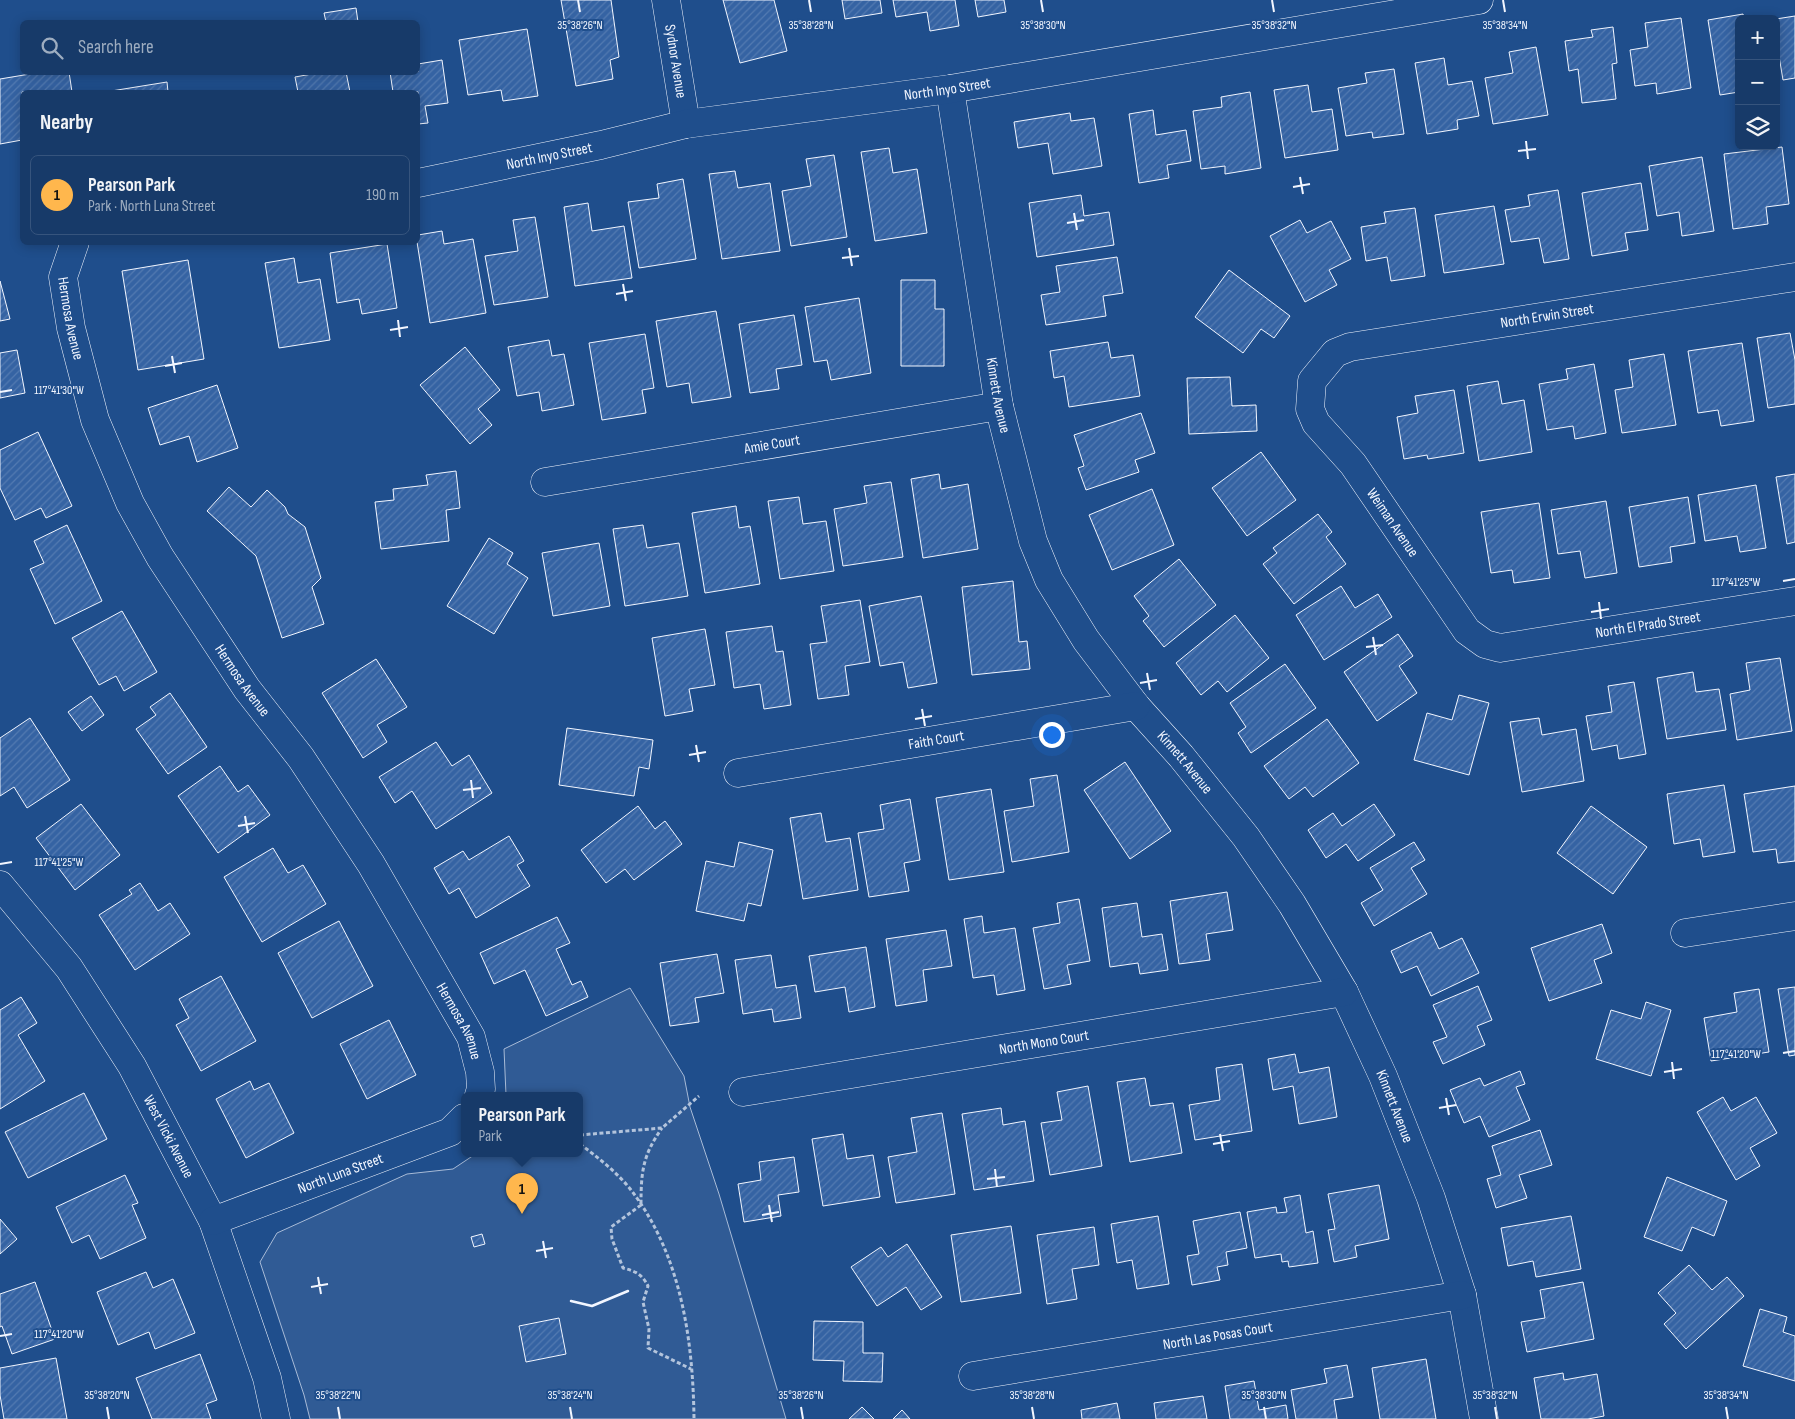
<!DOCTYPE html>
<meta charset="utf-8">
<style>
body{margin:0;font-family:"Sofia Sans Condensed",sans-serif;background:#20416f;color:#f1f3f6}
.controls{position:absolute;right:15px;top:15px;display:grid;overflow:hidden;border-radius:8px;box-shadow:0 2px 12px #0003}
.controls button{width:45px;height:45px;display:grid;place-items:center;padding:0;border:0;border-bottom:1px solid #36547d;background:#173a69;color:#f1f3f6;font:25px sans-serif}
.you{position:absolute;left:1051px;top:734px;width:18px;height:18px;margin:-12px;border:4px solid #fff;border-radius:50%;background:#1a73e8;box-shadow:0 0 0 8px #1a73e833}
.badge{display:grid;place-items:center;width:32px;height:32px;border-radius:50%;background:#ffb74d;color:#111;font-size:16px;font-weight:700}
.pin{position:absolute;translate:-50% -41px;filter:drop-shadow(0 1px 2px #0008)}
.pin::after{content:'';position:absolute;top:26px;width:18px;height:15px;background:inherit;clip-path:polygon(0 0,100% 0,50% 100%)}
.popup{position:absolute;left:461px;top:1092px;width:122px;height:65px;box-sizing:border-box;display:grid;place-content:center;border-radius:8px;background:#173a69;filter:drop-shadow(0 1px 4px #0005);font-size:16px;white-space:nowrap;color:#9eadc0}
.popup b{font-size:19px;color:#f1f3f6}
.popup::after{content:'';position:absolute;left:50%;top:100%;margin-left:-10px;border:10px solid transparent;border-top-color:#173a69}
.list{margin:0;padding:0;list-style:none}
h2{display:flex;justify-content:space-between;align-items:center;height:65px;margin:0;padding:0 20px;font-size:21px}
h2 small{font-size:16px;font-weight:400;color:#9eadc0}
.list li{display:grid;grid-template-columns:32px 1fr auto;gap:15px;align-items:center;box-sizing:border-box;height:80px;margin:0 10px 10px;padding:0 10px;border:1px solid #36547d;border-radius:8px}
.list b{display:block;font-size:19px;white-space:nowrap}
.list p{margin:0;font-size:16px;white-space:nowrap;color:#9eadc0}
.list em{font-size:16px;font-style:normal;color:#9eadc0}
.icon{flex:none;width:28px;height:28px;fill:none;stroke:currentColor;stroke-width:2;stroke-linecap:round;stroke-linejoin:round}
.map{position:relative;flex:none;width:1795px;height:1419px;overflow:hidden}
.search{position:absolute;background:#173a69;box-shadow:0 2px 12px #0003;left:20px;top:20px;width:400px;height:55px;display:flex;align-items:center;gap:12px;box-sizing:border-box;padding:0 18px;border-radius:8px;color:#9eadc0;font-size:19px}
.panel{position:absolute;background:#173a69;box-shadow:0 2px 12px #0003;left:20px;top:90px;width:400px;height:155px;border-radius:8px}
.map>svg:first-child{display:block}
</style>
<div class="map">
<svg width="1795" height="1419" viewBox="0 0 1795 1419">
<defs>
<pattern id="building-hatch" width="6" height="6" patternUnits="userSpaceOnUse" patternTransform="scale(1.25)"><rect width="6" height="6" fill="#3563a3"/><path d="M-1 1l2-2M0 6l6-6M5 7l2-2" fill="none" stroke="#537ab1"/></pattern>
</defs>
<rect width="100%" height="100%" fill="#1f4e8c"/>
<path fill="#305b95" stroke="#a8bbd7" d="M630,988L684,1076L690,1107L719,1194L786,1419H310L304,1395L260,1262L277,1233L407,1174L453,1169L477,1153H580V1095H506L504,1049Z"/>
<path fill="url(#building-hatch)" stroke="#f2f6ff" d="M561,0H611L619,57L610,60L613,79L576,86Z
M723,0H774L787,51L740,63Z
M842,0H880L882,13L845,19Z
M893,0H955L959,26L930,31L927,12L896,17Z
M975,0H1004L1006,12L978,17Z
M356,8L358,22H326L324,13Z
M1743,14L1744,19H1739V92L1720,95L1708,20Z
M1795,16V78L1783,80L1776,38V19Z
M1681,18L1691,88L1657,94L1656,83L1635,86L1630,50L1648,47L1645,23Z
M1613,27L1617,63L1612,64L1616,99L1582,103L1578,69L1569,71L1565,41L1593,37L1591,30Z
M527,29L538,96L503,101L501,90L468,95L459,40Z
M1536,47L1548,115L1493,124L1485,78L1513,73L1509,52Z
M1444,58L1448,85L1472,81L1479,116L1457,120L1458,129L1427,134L1415,63Z
M442,60L448,103L425,106L428,123L418,124V92H393L390,72H418V64Z
M1394,69L1404,134L1373,138L1372,132L1346,136L1338,88L1367,83L1365,73Z
M42,72H69L72,92H22V140L0,144V79Z
M323,72H346L350,92H298L295,77Z
M167,82L168,92H105Z
M1308,85L1312,112L1332,109L1338,150L1285,158L1274,90Z
M1250,92L1261,168L1225,174V166L1201,169L1193,111L1222,107L1221,97Z
M1153,110L1156,135L1186,130L1191,161L1167,165L1169,178L1139,183L1129,114Z
M1070,113L1071,121L1094,118L1102,166L1053,174L1048,143L1018,148L1014,122Z
M1782,147L1789,204L1766,207L1768,224L1733,229L1724,154Z
M889,148L893,173L917,169L927,233L875,241L861,152Z
M834,155L847,237L791,246L782,191L811,186L806,159Z
M1702,157L1714,231L1682,236L1679,212L1657,216L1649,166Z
M735,171L738,188L770,183L780,251L722,259L709,174Z
M683,179L696,259L639,268L628,202L659,198L657,184Z
M1641,183L1648,230L1625,233L1628,250L1592,256L1582,193Z
M1558,190L1569,259L1544,263L1539,238L1511,242L1505,210L1530,206L1528,195Z
M1081,195L1084,216L1109,212L1114,245L1037,257L1029,203Z
M588,203L592,231L624,226L632,278L575,286L564,207Z
M1494,206L1504,264L1444,273L1435,215Z
M1415,208L1425,276L1391,281L1387,257L1366,261L1361,227L1386,223L1384,212Z
M535,217L548,297L494,305L485,256L518,251L513,220Z
M1300,220L1307,233L1331,221L1351,259L1329,270L1337,285L1305,302L1270,236Z
M442,231L444,244L473,239L486,313L430,323L417,242L418,235Z
M387,244L397,308L362,314L359,299L337,303L330,253Z
M1117,257L1123,293L1103,296L1106,316L1046,325L1041,295L1060,292L1056,266Z
M294,258L298,283L320,279L330,340L279,348L265,263Z
M188,260L204,359L138,370L122,271Z
M1229,270L1290,316L1274,338L1261,329L1243,353L1195,317Z
M901,280H935V309H944V366H901Z
M0,281L10,319L0,321Z
M859,298L871,373L831,380L827,360L814,362L805,307Z
M716,311L731,397L692,403L689,383L667,387L656,321Z
M794,315L802,365L776,369L779,389L750,393L739,324Z
M1790,333L1795,360V404L1768,408L1757,338Z
M645,334L654,388L642,390L646,413L602,420L589,343Z
M549,340L552,356L564,354L574,405L542,411L539,392L517,396L508,347Z
M1108,342L1111,358L1133,355L1140,396L1069,407L1064,376L1054,378L1050,351Z
M1742,343L1754,421L1721,426L1718,410L1698,413L1688,351Z
M465,347L500,390L478,409L492,425L470,444L420,385Z
M17,350L25,393L0,398V353Z
M1664,354L1676,425L1622,433L1615,390L1633,387L1629,360Z
M1594,364L1606,433L1575,439L1573,426L1547,430L1539,384L1568,379L1566,369Z
M1230,377L1232,406L1256,405L1257,431L1189,434L1187,378Z
M1498,381L1502,404L1524,400L1532,452L1479,461L1467,386Z
M217,385L238,448L197,462L189,436L160,445L148,408Z
M1454,390L1464,453L1428,459L1427,455L1404,459L1397,417L1418,413L1415,396Z
M1141,413L1155,453L1135,460L1139,472L1086,490L1078,468L1084,466L1074,435Z
M38,432L72,506L46,518L41,508L15,520L0,488V450Z
M1261,452L1296,500L1247,536L1212,488Z
M456,471L460,508L446,510L449,541L381,549L375,502L394,500L393,489L428,485L426,475Z
M939,474L941,489L968,484L978,549L923,558L911,479Z
M1795,474V542L1787,544L1776,477Z
M891,482L903,557L843,566L834,509L867,503L864,486Z
M1756,485L1766,548L1740,552L1737,536L1705,541L1698,495Z
M229,487L251,507L267,490L285,507L288,514L305,527L321,578L312,587L324,624L282,638L256,556L207,511Z
M1152,489L1174,545L1112,570L1089,515Z
M799,497L803,524L826,521L834,571L780,579L768,501Z
M1688,497L1695,543L1670,547L1672,562L1639,567L1629,507Z
M1606,501L1617,573L1585,578L1580,551L1558,554L1551,510Z
M1539,503L1550,578L1514,583L1512,570L1491,573L1481,512Z
M736,506L739,528L750,526L760,584L705,593L692,513Z
M1318,514L1332,532L1326,537L1346,564L1294,604L1263,564L1277,553L1273,548Z
M67,525L102,601L55,624L30,569L44,563L34,541Z
M643,525L647,548L679,543L688,596L625,606L613,529Z
M489,538L513,553L507,564L528,578L494,634L447,606Z
M599,543L610,606L553,616L542,553Z
M1179,559L1216,605L1164,647L1143,621L1149,616L1134,596Z
M1013,581L1019,642L1027,641L1030,669L972,675L962,587Z
M1341,586L1355,608L1378,594L1392,617L1324,660L1296,615Z
M921,596L937,683L908,688L903,662L880,666L869,606Z
M860,600L870,662L845,666L849,695L818,699L810,644L827,642L821,606Z
M122,611L157,672L124,691L116,676L99,685L72,638Z
M1235,615L1269,658L1227,692L1218,681L1201,695L1176,663Z
M772,626L776,652L783,651L791,705L764,709L760,684L734,688L726,632Z
M705,629L715,685L689,689L693,711L665,716L652,638Z
M1398,634L1413,656L1399,666L1417,693L1377,721L1344,672Z
M1780,658L1792,731L1737,740L1730,694L1750,690L1746,663Z
M376,659L407,707L377,725L387,742L363,758L322,693Z
M1285,664L1316,708L1251,753L1238,733L1246,727L1230,703Z
M1693,672L1696,692L1719,689L1726,730L1667,739L1657,678Z
M1634,682L1646,754L1619,759L1617,745L1592,750L1586,716L1612,712L1608,686Z
M170,693L207,747L168,774L136,729L156,715L150,707Z
M1459,695L1489,703L1469,775L1414,760L1427,713L1452,720Z
M91,696L104,715L82,731L68,712Z
M30,718L70,780L27,808L14,787L0,796V738Z
M1539,718L1542,735L1576,729L1584,781L1522,792L1510,722Z
M1327,719L1359,763L1313,797L1305,787L1289,799L1264,766Z
M567,728L653,740L649,769L639,767L634,796L559,785Z
M436,742L452,766L469,755L492,793L436,829L412,791L395,803L379,777Z
M1125,762L1171,831L1130,859L1084,790Z
M220,766L238,792L248,785L270,815L218,853L178,796Z
M1057,775L1069,852L1012,862L1004,811L1034,806L1030,779Z
M1724,785L1735,852L1703,857L1700,839L1674,844L1667,794Z
M1795,786V861L1778,863L1776,849L1753,852L1744,794Z
M991,789L1004,872L949,880L936,798Z
M910,799L920,860L904,863L909,891L869,897L858,833L884,829L880,805Z
M81,804L120,855L75,890L36,838Z
M1374,804L1395,835L1358,861L1346,844L1326,858L1308,830L1333,813L1342,826Z
M638,806L655,829L665,821L682,844L634,880L625,869L606,883L581,850Z
M1591,806L1647,847L1613,894L1557,853Z
M821,813L826,842L850,838L858,890L803,899L790,818Z
M509,836L524,861L517,865L530,886L476,918L459,888L449,894L434,868L463,851L469,860Z
M739,842L773,850L761,906L748,903L744,921L696,911L706,861L734,867Z
M1414,842L1425,860L1411,868L1427,894L1374,926L1361,903L1383,890L1370,868Z
M273,848L288,873L303,865L326,904L262,942L224,877Z
M140,883L158,911L170,903L190,934L135,970L99,915L132,894L129,890Z
M1227,892L1233,930L1206,934L1210,960L1179,964L1170,901Z
M1079,899L1090,961L1067,965L1071,984L1044,989L1033,928L1060,923L1057,903Z
M1137,903L1142,937L1162,934L1168,970L1140,974L1138,963L1110,967L1102,908Z
M982,916L984,933L1015,928L1025,990L997,995L994,975L973,978L964,919Z
M557,917L570,943L556,949L572,985L581,981L588,997L546,1016L525,970L494,984L480,953Z
M339,921L373,986L312,1018L278,953Z
M1602,924L1612,953L1594,960L1602,983L1549,1001L1531,948Z
M946,930L952,966L923,970L927,1001L896,1006L886,939Z
M1431,932L1439,949L1462,938L1479,973L1431,996L1417,966L1401,973L1391,951Z
M866,947L875,1007L849,1012L845,987L815,992L809,956Z
M717,954L724,993L695,998L699,1022L670,1026L660,963Z
M771,955L776,988L796,985L801,1018L774,1022L772,1009L743,1014L735,960Z
M221,976L256,1041L201,1071L176,1025L189,1018L179,999Z
M1478,986L1492,1020L1477,1026L1485,1045L1443,1064L1433,1042L1447,1037L1433,1005Z
M1795,987V1055L1789,1056L1778,989Z
M1759,989L1769,1052L1711,1061L1704,1018L1737,1012L1734,993Z
M21,997L37,1023L18,1035L45,1081L0,1109V1010Z
M1646,1002L1671,1010L1651,1076L1596,1059L1611,1010L1641,1019Z
M389,1020L416,1075L367,1099L340,1044Z
M1295,1054L1299,1073L1329,1067L1337,1117L1299,1124L1293,1086L1273,1090L1268,1059Z
M1242,1064L1252,1131L1195,1140L1189,1105L1220,1100L1216,1068Z
M1520,1071L1525,1084L1516,1087L1530,1120L1489,1137L1480,1116L1464,1123L1450,1090L1480,1078L1484,1086Z
M1145,1078L1150,1106L1173,1103L1182,1153L1130,1162L1117,1082Z
M250,1081L254,1090L269,1083L294,1133L246,1158L216,1099Z
M1088,1086L1102,1166L1050,1175L1041,1123L1062,1120L1057,1092Z
M84,1093L107,1139L28,1178L5,1132Z
M1723,1097L1731,1111L1756,1097L1777,1133L1750,1148L1760,1166L1736,1180L1697,1112Z
M1001,1108L1003,1125L1025,1121L1034,1181L974,1190L962,1114Z
M942,1113L955,1194L896,1203L888,1157L917,1152L911,1118Z
M1540,1130L1552,1165L1519,1175L1527,1198L1496,1208L1487,1179L1501,1175L1492,1146Z
M843,1134L847,1159L873,1155L880,1197L823,1206L812,1139Z
M794,1157L799,1192L778,1195L781,1216L744,1222L738,1184L761,1180L759,1162Z
M125,1175L138,1203L132,1205L146,1238L100,1259L89,1235L72,1243L56,1207Z
M1667,1177L1727,1201L1714,1236L1692,1227L1682,1251L1644,1237Z
M1379,1185L1389,1239L1355,1246L1357,1257L1334,1262L1328,1230L1335,1229L1328,1194Z
M1300,1195L1306,1233L1313,1231L1318,1263L1289,1267L1288,1261L1282,1262L1281,1254L1255,1258L1247,1212L1276,1207L1277,1213L1287,1212L1284,1198Z
M1240,1212L1247,1248L1226,1252L1228,1265L1217,1267L1220,1280L1192,1285L1187,1256L1199,1254L1193,1221Z
M1158,1216L1169,1284L1137,1289L1132,1260L1117,1263L1111,1224Z
M1571,1216L1581,1269L1536,1277L1533,1261L1508,1266L1501,1228Z
M0,1219L17,1239L0,1254Z
M1011,1226L1021,1293L961,1302L951,1235Z
M1094,1227L1099,1265L1072,1269L1077,1299L1047,1304L1037,1235Z
M482,1234L485,1244L474,1247L471,1237Z
M907,1244L942,1297L921,1310L906,1287L877,1306L851,1267L881,1247L888,1257Z
M1689,1265L1712,1290L1727,1277L1744,1296L1686,1349L1664,1324L1676,1313L1658,1293Z
M146,1272L153,1288L173,1279L195,1333L155,1349L149,1332L118,1345L97,1292Z
M35,1282L55,1339L12,1354L2,1326L0,1327V1294Z
M1583,1282L1594,1339L1527,1352L1521,1322L1545,1318L1540,1290Z
M1760,1309L1787,1317L1783,1332L1795,1336V1381L1743,1366Z
M559,1318L566,1354L526,1362L519,1326Z
M814,1321L863,1322V1353H883L882,1382L843,1381L844,1361L813,1360Z
M200,1354L217,1400L206,1404L211,1419H152L136,1378Z
M56,1358L67,1419H4L0,1395V1368Z
M1426,1359L1436,1419H1380L1372,1368Z
M1347,1365L1353,1397L1334,1400L1337,1419H1296L1291,1390L1327,1383L1324,1369Z
M1563,1373L1564,1380L1597,1374L1604,1416L1588,1419H1541L1534,1378Z
M1254,1381L1259,1410L1286,1405L1288,1419H1230L1225,1386Z
M1203,1396L1207,1419H1156L1154,1403Z
M1117,1403L1120,1419H1082L1081,1410Z
M862,1407L874,1419H849Z
M902,1410L910,1419H893Z"/>
<g fill="none" stroke-linecap="round" stroke-linejoin="round">
<g stroke="#f2f6ff" stroke-width="29">
<g id="minor">
<path id="s1" d="M666,0L686,124"/>
<path id="s2" d="M950,89L999,406L1033,541L1049,580L1086,640L1136,706L1181,756L1246,837L1292,904L1344,992L1383,1076L1431,1198L1462,1295L1484,1419"/>
<path id="s3" d="M418,183L601,145L686,124L950,89L1479,0"/>
<path id="s4" d="M75,242L63,277L71,328L95,420L130,503L160,557L247,689L301,758L371,864L471,1037L480,1072L481,1089L479,1095"/>
<path id="s5" d="M1795,277L1350,347L1335,353L1312,381L1310,409L1316,423L1353,464L1467,631L1485,644L1500,648L1795,601"/>
<path id="s6" d="M545,482L999,406"/>
<path id="s7" d="M738,773L1136,706"/>
<path id="s8" d="M0,885L69,968L132,1066L213,1221L267,1378L276,1419"/>
<path d="M1685,933L1795,916"/>
<path id="s9" d="M743,1092L1344,992"/>
<path id="s10" d="M213,1221L450,1132L464,1118"/>
<path id="s11" d="M973,1376L1462,1295"/>
</g>
</g>
<path stroke="#b3c4dc" stroke-width="3" stroke-dasharray="4 2.5" stroke-linecap="butt" d="M580,1135L662,1128L699,1096
M580,1144C597,1157 617,1172 631,1190C681,1255 693,1339 694,1419
M641,1204C641,1171 643,1155 662,1128
M641,1205L611,1227L612,1239L623,1268C635,1271 642,1274 648,1286L643,1302L649,1329L648,1348L691,1369"/>
<use href="#minor" stroke="#1f4e8c" stroke-width="28"/>
<path stroke="#f2f6ff" stroke-width="2.5" d="M571,1301L592,1306L628,1291"/>
</g>
<path fill="none" stroke="#f2f6ff" stroke-width="2" d="M578,0L580,12M809,0L811,12M1041,0L1043,12M1272,0L1274,12M1503,0L1505,12M1526,141L1528,159M1518,151L1536,149M1300,177L1303,194M1293,187L1310,184M1074,213L1077,230M1067,223L1084,220M849,248L852,266M842,258L859,256M623,284L626,301M616,294L633,291M398,320L400,337M390,330L408,327M172,356L175,373M165,366L182,363M0,392L12,390M1783,581L1795,579M1599,602L1601,619M1591,612L1609,609M1373,637L1376,655M1366,647L1383,645M1147,673L1150,690M1140,683L1157,680M922,709L925,726M915,719L932,716M696,745L699,762M689,755L706,752M471,780L473,798M463,790L481,788M245,816L248,833M238,826L255,823M0,864L12,862M1783,1053L1795,1051M1672,1062L1674,1079M1664,1072L1682,1069M1446,1098L1449,1115M1439,1108L1456,1105M1220,1134L1223,1151M1213,1144L1230,1141M995,1169L997,1187M987,1179L1005,1177M769,1205L772,1222M762,1215L779,1212M543,1241L546,1258M536,1251L553,1248M318,1277L321,1294M311,1287L328,1284M0,1336L12,1334M107,1407L109,1419M338,1407L340,1419M570,1407L572,1419M801,1407L803,1419M1032,1407L1034,1419M1264,1407L1266,1419M1495,1407L1497,1419M1726,1407L1728,1419"/>
<g text-anchor="middle" dominant-baseline="central" stroke-width="4" stroke-linejoin="round" paint-order="stroke">
<g font-size="15" fill="#f2f6ff" stroke="#1f4e8c">
<text stroke="none"><textPath href="#s1" startOffset="62">Sydnor Avenue</textPath></text>
<text stroke="none"><textPath href="#s3" startOffset="538">North Inyo Street</textPath></text>
<text stroke="none"><textPath href="#s3" startOffset="134">North Inyo Street</textPath></text>
<text transform="translate(1547 316) rotate(-9)">North Erwin Street</text>
<text stroke="none"><textPath href="#s4" startOffset="79">Hermosa Avenue</textPath></text>
<text stroke="none"><textPath href="#s2" startOffset="310">Kinnett Avenue</textPath></text>
<text stroke="none"><textPath href="#s6" startOffset="230">Amie Court</textPath></text>
<text stroke="none"><textPath href="#s5" startOffset="672">Weiman Avenue</textPath></text>
<text stroke="none"><textPath href="#s5" startOffset="991">North El Prado Street</textPath></text>
<text stroke="none"><textPath href="#s4" startOffset="484">Hermosa Avenue</textPath></text>
<text stroke="none"><textPath href="#s7" startOffset="201">Faith Court</textPath></text>
<text stroke="none"><textPath href="#s2" startOffset="730">Kinnett Avenue</textPath></text>
<text stroke="none"><textPath href="#s4" startOffset="889">Hermosa Avenue</textPath></text>
<text stroke="none"><textPath href="#s9" startOffset="305">North Mono Court</textPath></text>
<text stroke="none"><textPath href="#s2" startOffset="1135">Kinnett Avenue</textPath></text>
<text stroke="none"><textPath href="#s8" startOffset="304">West Vicki Avenue</textPath></text>
<text stroke="none"><textPath href="#s10" startOffset="136">North Luna Street</textPath></text>
<text stroke="none"><textPath href="#s11" startOffset="248">North Las Posas Court</textPath></text>
</g>
</g>
<g font-size="12" text-anchor="middle" fill="#f2f6ff" stroke="#1f4e8c" stroke-width="4" stroke-linejoin="round" paint-order="stroke">
<text x="580" y="29">35°38'26"N</text>
<text x="811" y="29">35°38'28"N</text>
<text x="1043" y="29">35°38'30"N</text>
<text x="1274" y="29">35°38'32"N</text>
<text x="1505" y="29">35°38'34"N</text>
<text x="59" y="394">117°41'30"W</text>
<text x="1736" y="586">117°41'25"W</text>
<text x="59" y="866">117°41'25"W</text>
<text x="1736" y="1058">117°41'20"W</text>
<text x="59" y="1338">117°41'20"W</text>
<text x="107" y="1399">35°38'20"N</text>
<text x="338" y="1399">35°38'22"N</text>
<text x="570" y="1399">35°38'24"N</text>
<text x="801" y="1399">35°38'26"N</text>
<text x="1032" y="1399">35°38'28"N</text>
<text x="1264" y="1399">35°38'30"N</text>
<text x="1495" y="1399">35°38'32"N</text>
<text x="1726" y="1399">35°38'34"N</text>
</g>
</svg>
<div class="controls">
<button>+</button>
<button>−</button>
<button><svg class="icon" aria-label="layers" viewBox="0 0 24 24"><path d="M12 4l9 5-9 5-9-5zM3 14l9 5 9-5"/></svg></button>
</div>
<div class="you"></div>
<div class="pin badge" style="left:522px;top:1214px">1</div>
<div class="popup"><b>Pearson Park</b>Park</div>
<div class="search"><svg class="icon" aria-label="search" viewBox="0 0 24 24"><circle cx="10" cy="10" r="6"/><path d="M15 15l6 6"/></svg>Search here</div>
<section class="panel">
<h2>Nearby<small></small></h2>
<ul class="list">
<li><span class="badge">1</span><div><b>Pearson Park</b><p>Park · North Luna Street</p></div><em>190 m</em></li>
</ul>
</section>
</div>
